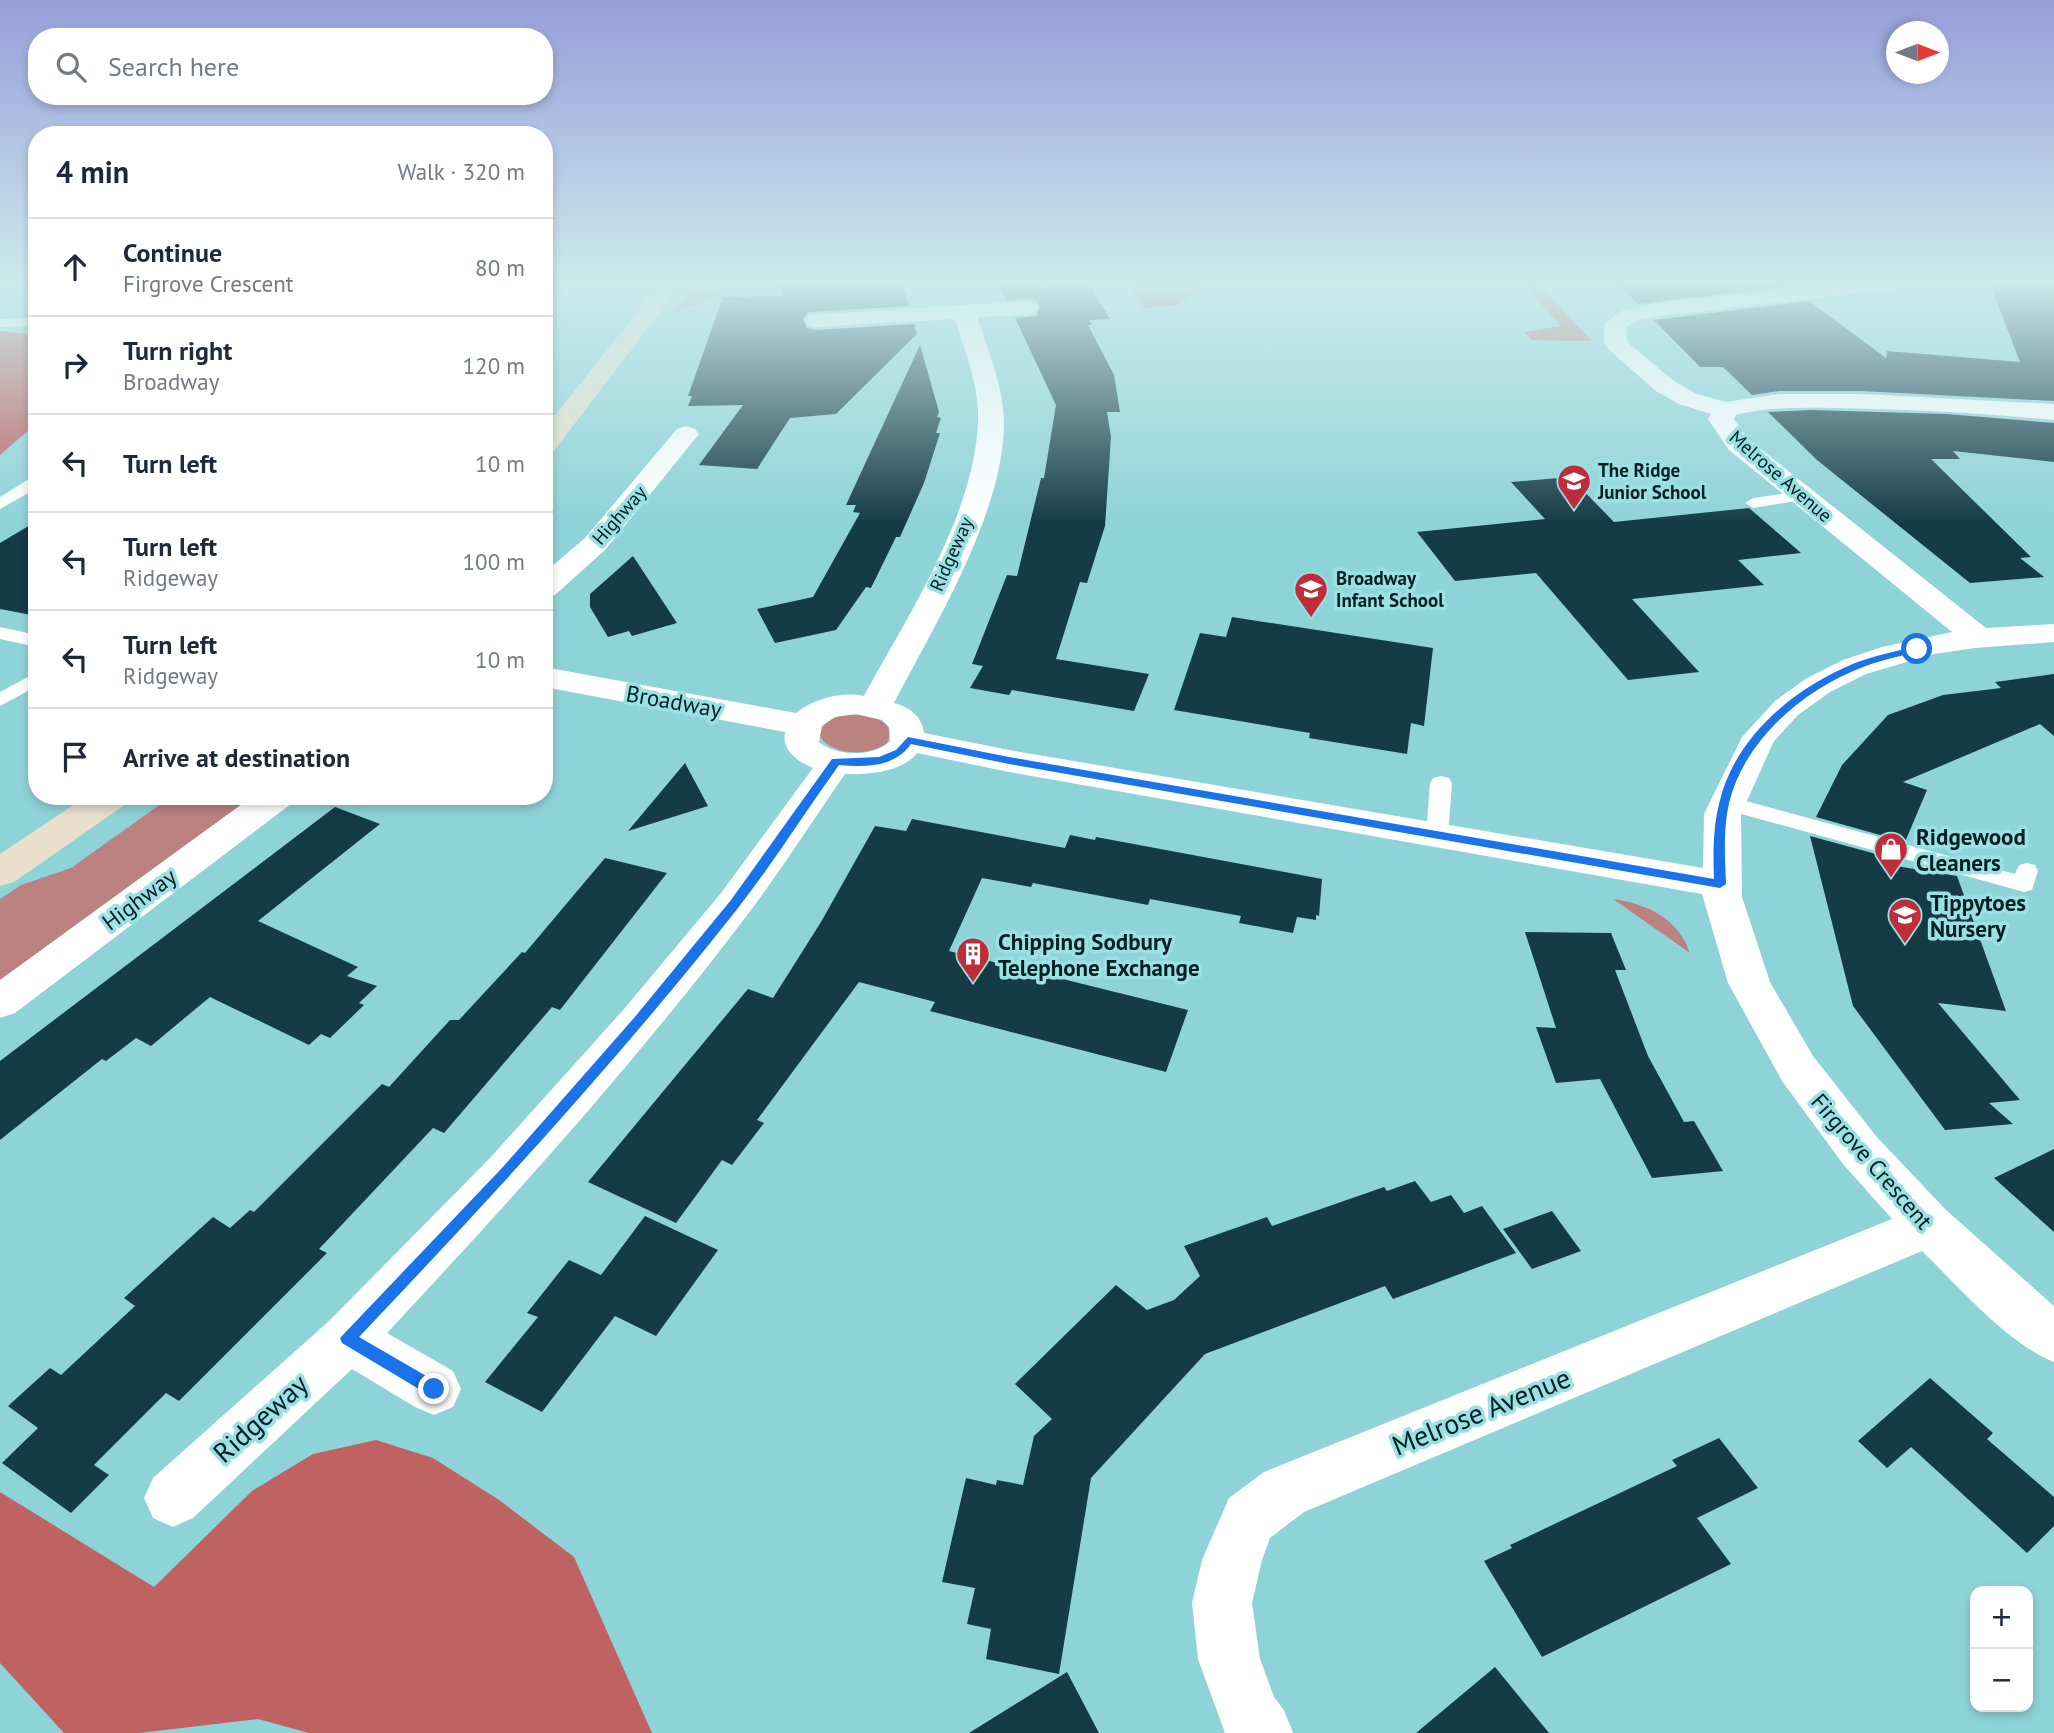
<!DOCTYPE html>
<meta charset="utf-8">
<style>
body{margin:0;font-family:"PT Sans",sans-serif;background:#f6f6f7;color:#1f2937}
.controls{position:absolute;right:21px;bottom:21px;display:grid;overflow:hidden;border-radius:14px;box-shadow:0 4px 10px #0003}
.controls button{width:63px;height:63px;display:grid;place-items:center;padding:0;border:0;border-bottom:2px solid #e0e1e3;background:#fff;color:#1f2937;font:35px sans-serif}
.compass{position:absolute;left:1886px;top:21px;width:63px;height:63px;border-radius:50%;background:#fff;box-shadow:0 4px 10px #0003;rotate:90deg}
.stop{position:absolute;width:21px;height:21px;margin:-16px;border:5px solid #1a73e8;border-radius:50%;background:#fff}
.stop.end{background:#1a73e8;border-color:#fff;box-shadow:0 2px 7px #0008}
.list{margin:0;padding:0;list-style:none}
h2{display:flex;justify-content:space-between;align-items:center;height:91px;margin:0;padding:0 28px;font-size:30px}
h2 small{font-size:23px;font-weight:400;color:#747a83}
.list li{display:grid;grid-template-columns:46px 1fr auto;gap:21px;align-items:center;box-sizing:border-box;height:98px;padding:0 28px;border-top:2px solid #e0e1e3}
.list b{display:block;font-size:26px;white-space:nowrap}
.list p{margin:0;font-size:23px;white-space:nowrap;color:#747a83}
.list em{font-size:23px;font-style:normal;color:#747a83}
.icon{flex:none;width:38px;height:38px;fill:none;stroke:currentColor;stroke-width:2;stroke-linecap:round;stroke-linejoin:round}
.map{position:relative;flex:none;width:2054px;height:1733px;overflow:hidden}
.search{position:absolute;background:#fff;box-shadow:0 4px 10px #0003;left:28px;top:28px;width:525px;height:77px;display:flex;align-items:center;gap:18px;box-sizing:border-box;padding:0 24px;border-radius:28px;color:#747a83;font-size:26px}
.panel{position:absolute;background:#fff;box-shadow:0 4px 10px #0003;left:28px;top:126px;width:525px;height:679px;border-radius:28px}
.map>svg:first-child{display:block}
</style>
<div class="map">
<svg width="2054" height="1733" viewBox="0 0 2054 1733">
<rect width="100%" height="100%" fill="#8ed3d8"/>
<path fill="#bc8280" d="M697,281H758L675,312Z
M842,715C860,714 900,716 887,743C868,757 831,756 819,735C822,722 830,719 842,715Z
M167,796H267L0,994V899L21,885L71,868L165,801Z
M1613,899C1647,904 1678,918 1690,953Z"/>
<path fill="#bf6262" d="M1127,281H1214L1176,305L1144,308Z
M1520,281H1535L1592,341L1531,340L1525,332L1561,326Z
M0,331L37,335V423L0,455Z
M376,1440L433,1458L499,1500L574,1557L652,1733H309L258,1719L139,1733H64L0,1663V1492L154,1587L252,1491L313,1454Z"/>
<path fill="#153b47" d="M821,281H902L909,306L808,312L803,319L807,328L816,330L914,324L917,334L836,414L790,418L757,469L699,465L743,405L688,406L692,396H688L723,297L783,296L778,285Z
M998,281H1031L1039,289L1068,281H1087L1110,319L1089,320L1092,325H1088L1114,375L1120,412H1107L1111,437L1105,526L1087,583L1080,582L1056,659L1149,674L1134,711L1012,690L1009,695L970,688L983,666L972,664L1007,575L1017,576L1041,478H1044L1056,405L1015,318L1036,316L1040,307L1036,300L1028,298L1006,300Z
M1615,281H1780L1787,286L1638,304Z
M1989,281H2054V401L1861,391H1779L1752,395L1723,367H1700L1654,320L1809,301L1886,358L1887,351L2020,362Z
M920,345L939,412L937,417L941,418L936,433H940L924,483L900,537H896L871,588L866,587L836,630L775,643L757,609L813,597L860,513L853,512L856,505H846Z
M1812,410L1946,414L2054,423V462L1953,451L1960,459H1931L2031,557L2020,558L2044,577L1970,583L1817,460L1768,412Z
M1570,477L1614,522L1749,508L1801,553L1738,560L1764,585L1632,599L1699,672L1628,680L1536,573L1455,581L1417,532L1545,519L1511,482Z
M37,521V616L0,609V543Z
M633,556L677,623L632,636L629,631L608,637L590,607V594Z
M1232,617L1433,648L1424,726L1411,723L1407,754L1309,738L1310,733L1174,710L1200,633L1226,637Z
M2054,674V736L2040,724L1903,782L1927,790L1905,842L1816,817L1842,765L1888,715L1943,695L2001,688L1995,682Z
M685,763L708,806L628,831Z
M335,807L380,824L258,921L358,967L347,976L377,986L359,1003L364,1005L330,1038L321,1034L309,1045L210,997L151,1046L136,1038L106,1061L102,1059L0,1140V1061Z
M912,819L1065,848L1070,835L1095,840L1096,837L1322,879L1319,916L1316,915V920L1297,917L1293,933L1239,923L1241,916L1150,899L1148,905L1033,883L1031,887L982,878L949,951L1188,1010L1166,1072L930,1011L935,1002L859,982L757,1120L764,1123L732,1165L722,1160L676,1223L588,1182L748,989L773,998L821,922L875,826L906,831Z
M1810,836L1898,860L1896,866L1957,876L2006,1011L1938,1003L2020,1100L1989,1103L2013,1124L1945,1130L1853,1006Z
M605,858L667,873L560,1010L552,1007L444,1133L433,1128L319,1249L327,1253L179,1401L166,1393L94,1465L109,1475L71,1513L2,1463L38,1428L8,1406L50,1368L61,1375L135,1306L124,1298L213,1217L230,1228L250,1210L254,1212L382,1084L389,1087L450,1020H459L522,952L525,953Z
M1525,932L1611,933L1626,970H1615L1648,1056L1684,1122L1694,1121L1723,1171L1652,1178L1600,1079L1556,1083L1536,1027L1556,1028Z
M2054,1149V1232L1994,1178Z
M1415,1181L1431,1202L1451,1195L1464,1213L1482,1206L1516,1253L1393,1299L1385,1286L1205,1354L1091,1478L1059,1674L986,1659L991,1629L967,1624L975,1588L942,1582L966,1478L996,1485L997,1480L1023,1485L1034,1436L1052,1419L1015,1384L1116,1285L1147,1310L1174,1300L1200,1276L1184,1246L1267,1217L1272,1226L1384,1187L1387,1191Z
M1552,1211L1581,1251L1532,1269L1503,1229Z
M645,1216L718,1250L656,1336L615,1316L542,1412L485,1382L538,1317L527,1313L569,1260L601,1275Z
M1930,1378L1993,1433L1987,1439L2054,1497V1526L2027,1553L1911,1447L1887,1468L1858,1441Z
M1719,1438L1758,1488L1697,1518L1731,1564L1542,1657L1484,1561L1512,1548L1510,1545L1677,1466L1672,1460Z
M1495,1667L1549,1733H1416Z
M1067,1672L1099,1733H969Z"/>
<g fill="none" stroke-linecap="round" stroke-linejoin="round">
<path fill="#fff" fill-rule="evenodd" d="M37,318V326L0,327V319Z
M37,474V488L0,509V497Z
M1802,491L1810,496L1808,499L1753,508L1745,503L1753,498Z
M0,627L37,635V647L0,639Z
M37,672V686L0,706V692Z
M1441,776L1449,778L1452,783L1448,835L1445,840L1437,842L1429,840L1426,835L1430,783L1433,778Z
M1724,795L2015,874L2019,865L2027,863L2035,865L2038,871L2032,890L2024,892L1716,807L1713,802L1716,797Z"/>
<path fill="#fff" fill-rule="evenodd" d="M1854,281H1919L1915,285L1908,287L1655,317L1636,321L1626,327L1627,342L1674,381L1697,394L1726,402L1779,394H1861L2054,404V420C1982,413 1910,409 1838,408C1804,408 1769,406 1736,415L1734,419L1747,438L1986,628L2054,624V642L1975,648L1934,654L1866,674L1830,692L1798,715L1774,741L1741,814L1742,897L1770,982L1813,1056L1876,1136L1945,1209L2054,1306V1362C2009,1345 1958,1286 1922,1251L1304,1512L1270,1538L1262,1560L1252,1603L1260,1659L1274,1697L1284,1710L1293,1733H1225L1198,1659L1192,1603L1202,1560L1229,1498L1264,1472L1892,1219L1843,1164L1782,1081L1728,983L1702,894L1009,772L917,753C903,772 868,775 845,774C813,820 782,869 748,914C637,1061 513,1198 387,1333L453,1371L461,1389L453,1407L434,1415L415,1407L352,1369L193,1518L173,1527L153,1518L144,1498L153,1478L329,1321L490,1158L624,1009L721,893L813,768C798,762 781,750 785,732L544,687V667L796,713C812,699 843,691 864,696C908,615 974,516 978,422C980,387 965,352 955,319L816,327L808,325L805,320L808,315L1027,301L1035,303L1038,308L1035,313L1027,315L977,317C988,350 1003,385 1004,421C1005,511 935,624 894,703C909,707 922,716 924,733L1009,750L1703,868L1704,814L1742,737L1775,701L1807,678L1843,660L1882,647L1952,632L1729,450L1708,419L1711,414L1679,404L1656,391L1608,349L1604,344V324L1621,311L1655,303ZM856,714L882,720L889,727L890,741C873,758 836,756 819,742L822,726L835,717Z
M686,426L695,429L699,434L605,550L555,595L544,598V573L585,538L677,429Z
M253,796H296L291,804L15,1013L0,1018V980Z"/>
<path fill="#e9dfcb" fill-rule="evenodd" d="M662,281H684L553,452L544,454V429Z
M87,796H131L126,804L14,882L0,886V854Z"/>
</g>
<linearGradient id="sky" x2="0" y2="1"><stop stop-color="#959ed9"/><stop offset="0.54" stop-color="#ccebed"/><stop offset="1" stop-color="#ccebed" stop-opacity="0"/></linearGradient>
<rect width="2054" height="523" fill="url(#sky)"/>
<path fill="#1a73e8" d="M1917,646L1920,647V651C1901,656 1881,660 1863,667C1803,690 1745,739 1729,803C1723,830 1725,857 1726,884L1720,888L1009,764L911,744C894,768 865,767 839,765C805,812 774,862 738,908C620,1058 491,1198 359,1337L440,1384L442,1389L440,1395L434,1397L429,1395L342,1343L340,1338L502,1168L634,1018L731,900L832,759L879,757L896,750L908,737L1009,757L1714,879C1713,853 1713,829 1719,804C1734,737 1794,688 1855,663C1874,656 1897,651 1917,646Z"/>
<defs>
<g id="school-pin" transform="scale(1.75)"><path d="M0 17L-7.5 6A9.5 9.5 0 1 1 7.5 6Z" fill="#be2d3a" stroke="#9be0e5"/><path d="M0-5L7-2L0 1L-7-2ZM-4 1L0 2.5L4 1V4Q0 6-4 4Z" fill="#fff"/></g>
<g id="shop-pin" transform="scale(1.75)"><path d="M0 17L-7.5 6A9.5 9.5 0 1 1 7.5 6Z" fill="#be2d3a" stroke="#9be0e5"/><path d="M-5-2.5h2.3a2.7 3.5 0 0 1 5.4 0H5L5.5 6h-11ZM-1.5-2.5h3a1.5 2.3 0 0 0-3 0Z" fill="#fff"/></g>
<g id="building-pin" transform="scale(1.75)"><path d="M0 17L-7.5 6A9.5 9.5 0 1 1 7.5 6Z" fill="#be2d3a" stroke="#9be0e5"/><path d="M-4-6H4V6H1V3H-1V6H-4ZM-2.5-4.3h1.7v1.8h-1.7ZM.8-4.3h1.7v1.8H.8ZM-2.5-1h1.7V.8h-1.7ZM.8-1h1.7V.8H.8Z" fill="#fff"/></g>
</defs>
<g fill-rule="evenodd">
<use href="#school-pin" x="1574" y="481"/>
<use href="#school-pin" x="1311" y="589"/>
<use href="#shop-pin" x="1891" y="849"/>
<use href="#school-pin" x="1905" y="915"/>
<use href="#building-pin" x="973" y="954"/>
</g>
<g text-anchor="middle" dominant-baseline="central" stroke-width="7" stroke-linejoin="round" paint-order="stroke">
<g font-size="19" font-weight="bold" fill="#021f21" stroke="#9be0e5" text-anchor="start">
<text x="1598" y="470">The Ridge<tspan x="1598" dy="22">Junior School</tspan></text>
<text x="1336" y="578">Broadway<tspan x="1336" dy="22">Infant School</tspan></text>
</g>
<g font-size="19" fill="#021f21" stroke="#9be0e5">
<text transform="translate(1781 476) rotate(41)">Melrose Avenue</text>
<text transform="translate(619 515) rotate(-49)">Highway</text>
<text transform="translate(951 554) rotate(-66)">Ridgeway</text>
</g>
<g font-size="23" fill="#021f21" stroke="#9be0e5">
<text transform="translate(674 701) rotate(10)">Broadway</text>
<text transform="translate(139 899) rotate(-37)">Highway</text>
<text transform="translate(1872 1161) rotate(49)">Firgrove Crescent</text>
</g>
<g font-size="23" font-weight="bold" fill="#021f21" stroke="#9be0e5" text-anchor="start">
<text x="1916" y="836">Ridgewood<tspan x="1916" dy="26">Cleaners</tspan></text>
<text x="1930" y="902">Tippytoes<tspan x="1930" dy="26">Nursery</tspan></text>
<text x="998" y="941">Chipping Sodbury<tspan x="998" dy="26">Telephone Exchange</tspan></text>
</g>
<g font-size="28" fill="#021f21" stroke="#9be0e5">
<text transform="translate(1481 1411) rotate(-22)">Melrose Avenue</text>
<text transform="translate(260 1418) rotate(-42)">Ridgeway</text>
</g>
</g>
</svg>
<div class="controls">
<button>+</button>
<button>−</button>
</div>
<svg class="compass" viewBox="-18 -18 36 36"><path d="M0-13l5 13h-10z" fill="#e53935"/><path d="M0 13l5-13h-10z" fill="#747a83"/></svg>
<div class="stop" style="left:1917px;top:649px"></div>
<div class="stop end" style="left:434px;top:1389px"></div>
<div class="search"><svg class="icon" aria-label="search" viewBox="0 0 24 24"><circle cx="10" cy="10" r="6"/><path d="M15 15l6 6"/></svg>Search here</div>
<section class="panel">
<h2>4 min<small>Walk · 320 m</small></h2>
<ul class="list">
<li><svg class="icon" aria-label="ahead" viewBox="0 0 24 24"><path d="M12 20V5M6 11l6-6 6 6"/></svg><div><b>Continue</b><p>Firgrove Crescent</p></div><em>80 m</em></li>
<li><svg class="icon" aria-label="right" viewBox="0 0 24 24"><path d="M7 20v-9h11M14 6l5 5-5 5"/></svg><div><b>Turn right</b><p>Broadway</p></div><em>120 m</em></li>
<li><svg class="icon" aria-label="left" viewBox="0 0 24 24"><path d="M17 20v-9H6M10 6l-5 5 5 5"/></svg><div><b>Turn left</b></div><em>10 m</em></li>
<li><svg class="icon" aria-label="left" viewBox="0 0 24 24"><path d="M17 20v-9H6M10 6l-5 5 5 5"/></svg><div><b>Turn left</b><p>Ridgeway</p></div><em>100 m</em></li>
<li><svg class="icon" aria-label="left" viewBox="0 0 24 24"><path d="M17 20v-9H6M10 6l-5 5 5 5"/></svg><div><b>Turn left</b><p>Ridgeway</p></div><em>10 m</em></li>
<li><svg class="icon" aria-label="arrive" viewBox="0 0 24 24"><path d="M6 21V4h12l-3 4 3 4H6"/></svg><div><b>Arrive at destination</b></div></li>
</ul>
</section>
</div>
